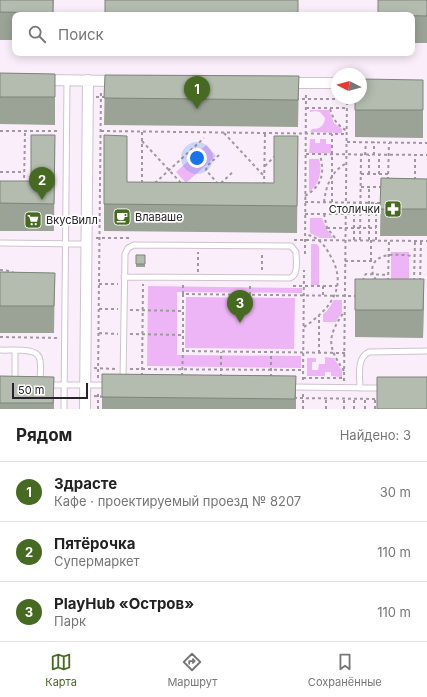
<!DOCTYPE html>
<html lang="ru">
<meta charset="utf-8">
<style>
body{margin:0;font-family:Inter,sans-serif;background:#f6f6f6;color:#222}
.compass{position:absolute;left:331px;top:68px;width:36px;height:36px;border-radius:50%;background:#fff;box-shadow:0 2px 10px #0003;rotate:276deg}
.scale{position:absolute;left:12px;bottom:10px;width:76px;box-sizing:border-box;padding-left:4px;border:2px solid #262227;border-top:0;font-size:11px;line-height:14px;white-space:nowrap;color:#262227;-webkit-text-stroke:3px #fff;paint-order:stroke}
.you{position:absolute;left:197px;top:158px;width:14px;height:14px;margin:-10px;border:3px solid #fff;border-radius:50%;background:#1a73e8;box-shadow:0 0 0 6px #1a73e833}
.badge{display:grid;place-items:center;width:26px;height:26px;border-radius:50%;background:#466a22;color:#fff;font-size:13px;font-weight:700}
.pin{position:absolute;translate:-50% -33px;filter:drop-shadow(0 1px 2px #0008)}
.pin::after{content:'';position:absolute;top:21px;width:14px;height:12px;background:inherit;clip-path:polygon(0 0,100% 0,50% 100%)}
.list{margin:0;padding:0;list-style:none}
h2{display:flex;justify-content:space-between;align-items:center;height:52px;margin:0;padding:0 16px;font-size:17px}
h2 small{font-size:13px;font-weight:400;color:#767676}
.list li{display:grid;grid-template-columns:26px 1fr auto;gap:12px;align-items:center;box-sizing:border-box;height:60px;padding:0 16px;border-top:1px solid #e0e0e0}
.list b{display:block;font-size:15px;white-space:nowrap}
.list p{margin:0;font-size:13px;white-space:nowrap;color:#767676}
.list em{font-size:13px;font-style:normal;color:#767676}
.icon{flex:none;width:22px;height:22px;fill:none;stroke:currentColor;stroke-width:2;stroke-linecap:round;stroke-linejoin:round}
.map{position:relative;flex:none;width:427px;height:409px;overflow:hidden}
.search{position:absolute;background:#fff;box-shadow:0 2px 10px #0003;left:12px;right:12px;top:12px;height:44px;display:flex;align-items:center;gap:10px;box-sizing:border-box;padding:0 14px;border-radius:8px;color:#767676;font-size:15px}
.sheet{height:232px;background:#fff}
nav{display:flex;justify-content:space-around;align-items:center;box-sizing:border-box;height:56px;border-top:1px solid #e0e0e0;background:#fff;font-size:11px;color:#767676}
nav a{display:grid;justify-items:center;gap:2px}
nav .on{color:#466a22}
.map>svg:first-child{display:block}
</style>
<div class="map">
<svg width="427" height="409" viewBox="0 0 427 409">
<rect width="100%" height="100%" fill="#faeefb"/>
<path fill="#eeb5f6" d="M310,110H329L334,123L342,129V133L310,132L312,129C320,129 324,126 325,118L320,112L315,111L310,112Z
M310,139H315V143H320V139H326V144H331V153H309Z
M206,145L216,156L186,183L176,172Z
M309,159H319C323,171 319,185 309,192Z
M310,218H322L326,228L333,238H320L310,233Z
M311,244H317L319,247V285H311Z
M391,252H409V289L391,288Z
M148,286L302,288V293L177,292V355L301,356V368L147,366Z
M186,297L295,298L294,349L185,348Z
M334,300H342V312L336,322H323V314L327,311Z
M325,357L334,358L342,371V377L331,376V372H325V376H307V358H316V362H312V370H318L319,364H325Z"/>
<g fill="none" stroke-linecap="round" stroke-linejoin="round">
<g stroke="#cec3cf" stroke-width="7">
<path id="lane" d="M0,243L86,244
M0,350C9,351 35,347 39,357C42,364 40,374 40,382
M123,380L125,254L128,248L134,245L291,246L296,252C296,260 299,275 290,278L124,277
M15,382V351
M48,385H108
M290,387L382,388
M360,388C360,376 356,358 369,352L427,351
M64,409L67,80"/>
</g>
<g stroke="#cec3cf" stroke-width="12">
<path id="street" d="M43,80L117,81
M285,83H337
M85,409L88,80"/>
</g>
<path stroke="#9f97a0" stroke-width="2" stroke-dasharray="3 3" stroke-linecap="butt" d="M96,97H106
M296,99H356
M306,108H347
M330,109C333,119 337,125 347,131
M0,131H59
M101,131L347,134
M224,133L264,176
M142,141L181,183
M347,142L427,143
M306,154L427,155
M365,155L366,142
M374,155V142
M265,166L275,156
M0,172H24
M361,174H388
M369,174V155
M379,174V155
M388,180L389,143
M415,180V155
M142,183V132
M155,183L204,138
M221,183L234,171
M24,184L25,131
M218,184L206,170L207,166L219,155
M264,185L265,133
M361,187H382
M305,196C322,186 325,173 320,155
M305,202L382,203
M324,202C326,186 331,171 347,163
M332,202V134
M305,214H376
M324,214L327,228L336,239
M327,228H376
M96,238H130
M294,240L427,241
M354,240V203
M360,240L361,155
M369,240V187
M376,240V203
M305,254L306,92
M345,261H376
M371,261V240
M0,270L10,271L16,274
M262,270V253
M198,272V252
M376,280C373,275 371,271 373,265C379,251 402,255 414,256
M363,281L364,276L366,274L388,275
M388,281L389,241
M414,281L415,241
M420,281L421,241
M99,284H118
M293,286H337
M323,286V295
M183,294V283
M250,295V284
M421,296H427
M99,309H118
M130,310L183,311
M304,327C330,309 349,287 330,255C324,244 318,237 305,234
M99,333L118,334
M130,334L183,335
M0,337L59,338
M319,353V316
M345,353L183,351V294L357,296
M94,368L117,369
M130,369L303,370
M344,371C327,346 327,337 344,312
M142,376L143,284
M182,376L183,351
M221,377V352
M271,377V352
M98,378L101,90
M303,378H344
M303,380L304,270
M344,381L347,99
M94,396L104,397
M294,398L378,399
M98,409V392
M303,409V394
M326,409V399
M344,409V399
M354,409V399
M365,409V399
M375,409V399"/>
<use href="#lane" stroke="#fff" stroke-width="5"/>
<use href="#street" stroke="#fff" stroke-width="10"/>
</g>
<path fill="#9ba296" d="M0,0H54L53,15H15V40H0Z
M105,0H298V15H105Z
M427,0V43H412V15Z
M0,73L55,74V125L0,124Z
M105,75L299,76L298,127L104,125Z
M423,80V138L355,137V98Z
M55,135L54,231H0V181H31Z
M298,136L297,233L104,231V204L127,182L274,183Z
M381,178L427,179V236H380Z
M136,255H145V267H136Z
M0,272L55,273L54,333H0Z
M355,279H424L423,338L355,337Z
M102,374L296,376V409H102Z
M0,376L54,377V409H0Z"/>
<path fill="#7e847a" d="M424,279L423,338V310Z"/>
<path fill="#b4bcaf" stroke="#7e847a" d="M0,0H53V13L0,12Z
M105,0H298V15L105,13Z
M378,0H427V16L378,15Z
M0,73L55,74V97H0Z
M105,75L299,76L298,100L104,98Z
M361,79L423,80V110H355V98H361Z
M31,135H55L54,204L0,203V181H31Z
M104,135L127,136V182L274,183V136H298L297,206L104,204Z
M381,178L427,179V209H380Z
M136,255H145V264H136Z
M0,272L55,273L54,306H0Z
M355,279H424L423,310H355Z
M102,374L296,376L295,399L102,397Z
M0,376L54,377L53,403H0Z
M377,377H427V409H377Z"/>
<defs>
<g id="pharmacy-square" transform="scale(0.9)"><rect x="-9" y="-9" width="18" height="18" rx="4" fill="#466a22" stroke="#fff"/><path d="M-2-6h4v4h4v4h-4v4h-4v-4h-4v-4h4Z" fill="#fff"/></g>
<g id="cafe-square" transform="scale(0.9)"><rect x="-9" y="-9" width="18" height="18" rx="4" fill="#466a22" stroke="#fff"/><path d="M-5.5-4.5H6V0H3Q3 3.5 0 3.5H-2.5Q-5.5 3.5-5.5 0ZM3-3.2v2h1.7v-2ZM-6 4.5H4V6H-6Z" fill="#fff"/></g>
<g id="supermarket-square" transform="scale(0.9)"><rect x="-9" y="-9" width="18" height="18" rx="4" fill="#466a22" stroke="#fff"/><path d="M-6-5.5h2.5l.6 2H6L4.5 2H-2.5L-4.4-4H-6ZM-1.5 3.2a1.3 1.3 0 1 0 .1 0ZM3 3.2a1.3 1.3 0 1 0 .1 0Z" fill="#fff"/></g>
</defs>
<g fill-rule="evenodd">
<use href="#pharmacy-square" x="393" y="209"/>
<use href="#cafe-square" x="122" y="217"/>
<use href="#supermarket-square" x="33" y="220"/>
</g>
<g text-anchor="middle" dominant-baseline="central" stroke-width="3.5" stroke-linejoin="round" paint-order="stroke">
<g font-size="11" fill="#262227" stroke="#fff" text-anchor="start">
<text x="380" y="209" text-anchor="end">Столички</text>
<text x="135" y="217">Влаваше</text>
<text x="46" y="220">ВкусВилл</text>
</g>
</g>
</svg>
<svg class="compass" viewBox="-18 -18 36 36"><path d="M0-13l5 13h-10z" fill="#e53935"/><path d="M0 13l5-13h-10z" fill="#767676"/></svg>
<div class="scale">50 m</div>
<div class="you"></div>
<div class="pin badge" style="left:197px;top:109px">1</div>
<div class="pin badge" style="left:42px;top:200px">2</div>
<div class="pin badge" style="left:240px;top:323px">3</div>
<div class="search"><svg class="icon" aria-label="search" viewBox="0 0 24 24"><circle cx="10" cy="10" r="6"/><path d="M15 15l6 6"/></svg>Поиск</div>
</div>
<section class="sheet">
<h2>Рядом<small>Найдено: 3</small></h2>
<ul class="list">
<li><span class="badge">1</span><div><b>Здрасте</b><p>Кафе · проектируемый проезд № 8207</p></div><em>30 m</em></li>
<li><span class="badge">2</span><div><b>Пятёрочка</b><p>Супермаркет</p></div><em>110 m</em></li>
<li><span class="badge">3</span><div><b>PlayHub «Остров»</b><p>Парк</p></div><em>110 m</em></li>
</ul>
</section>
<nav>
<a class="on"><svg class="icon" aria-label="map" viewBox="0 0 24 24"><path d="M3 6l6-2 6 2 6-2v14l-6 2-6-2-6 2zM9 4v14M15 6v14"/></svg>Карта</a>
<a><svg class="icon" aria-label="directions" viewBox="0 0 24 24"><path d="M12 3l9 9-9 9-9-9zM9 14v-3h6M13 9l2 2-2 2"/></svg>Маршрут</a>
<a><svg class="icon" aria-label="saved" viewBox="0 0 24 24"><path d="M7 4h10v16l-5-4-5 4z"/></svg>Сохранённые</a>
</nav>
